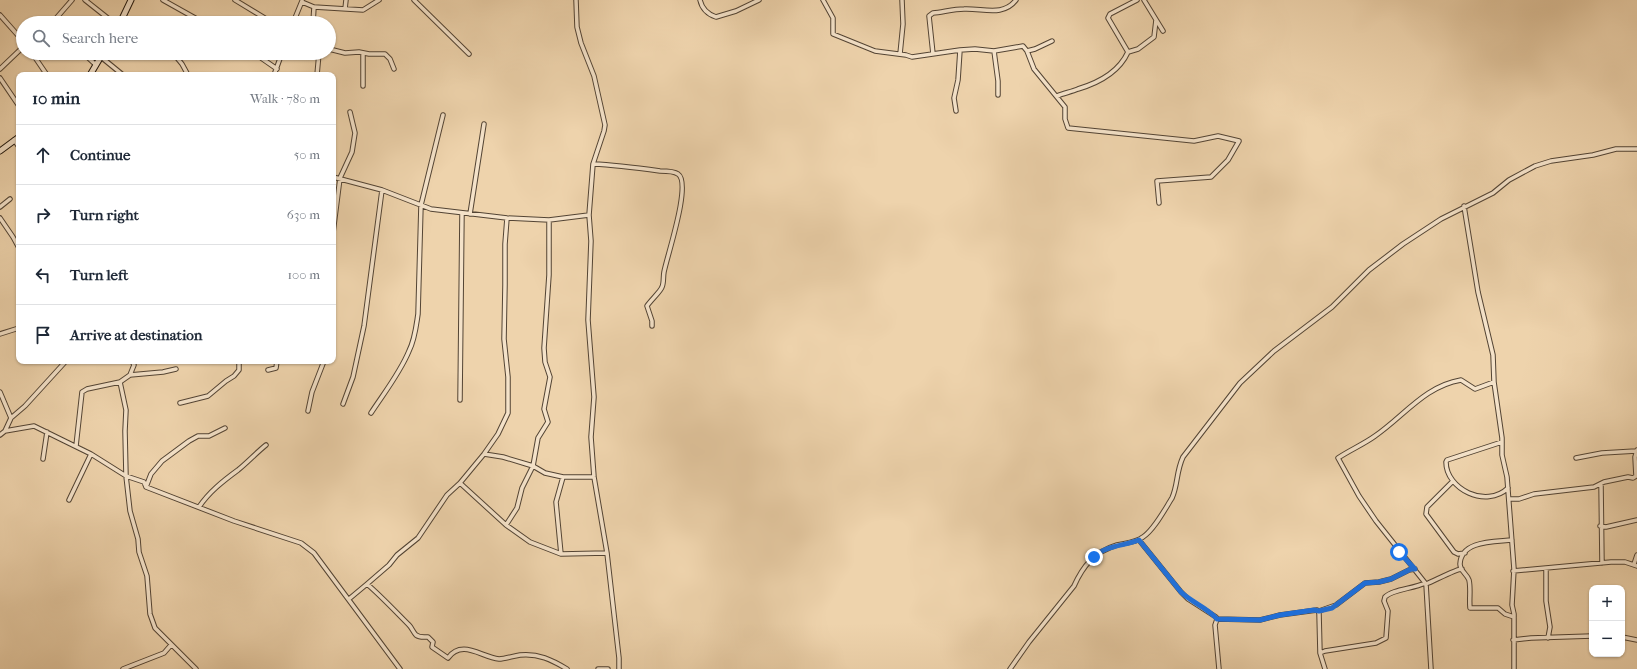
<!DOCTYPE html>
<meta charset="utf-8">
<style>
body{margin:0;font-family:"IM FELL French Canon",serif;background:#f2f2f3;color:#1f2937}
.controls{position:absolute;right:12px;bottom:12px;display:grid;overflow:hidden;border-radius:8px;box-shadow:0 1px 3px #0004}
.controls button{width:36px;height:36px;display:grid;place-items:center;padding:0;border:0;border-bottom:1px solid #e0e1e3;background:#fff;color:#1f2937;font:20px sans-serif}
.stop{position:absolute;width:12px;height:12px;margin:-9px;border:3px solid #1a73e8;border-radius:50%;background:#fff}
.stop.end{background:#1a73e8;border-color:#fff;box-shadow:0 1px 4px #0008}
.list{margin:0;padding:0;list-style:none}
h2{display:flex;justify-content:space-between;align-items:center;height:52px;margin:0;padding:0 16px;font-size:17px}
h2 small{font-size:13px;font-weight:400;color:#747a83}
.list li{display:grid;grid-template-columns:26px 1fr auto;gap:12px;align-items:center;box-sizing:border-box;height:60px;padding:0 16px;border-top:1px solid #e0e1e3}
.list b{display:block;font-size:15px;white-space:nowrap}
.list em{font-size:13px;font-style:normal;color:#747a83}
.icon{flex:none;width:22px;height:22px;fill:none;stroke:currentColor;stroke-width:2;stroke-linecap:round;stroke-linejoin:round}
.map{position:relative;flex:none;width:1637px;height:669px;overflow:hidden}
.search{position:absolute;background:#fff;box-shadow:0 1px 3px #0004;left:16px;top:16px;width:320px;height:44px;display:flex;align-items:center;gap:10px;box-sizing:border-box;padding:0 14px;border-radius:22px;color:#747a83;font-size:15px}
.panel{position:absolute;background:#fff;box-shadow:0 1px 3px #0004;left:16px;top:72px;width:320px;height:292px;border-radius:8px}
.map>svg:first-child{display:block}
</style>
<div class="map">
<svg width="1637" height="669" viewBox="0 0 1637 669">
<rect width="100%" height="100%" fill="#eed3ac"/>
<filter id="stains"><feTurbulence type="fractalNoise" baseFrequency=".005" numOctaves="4"/><feColorMatrix values="0 0 0 0 .2 0 0 0 0 .09 0 0 0 0 .02 0 0 0 .5 -.17"/></filter>
<radialGradient id="worn" r=".72"><stop offset=".6" stop-color="#630" stop-opacity="0"/><stop offset="1" stop-color="#630" stop-opacity=".3"/></radialGradient>
<g fill="none" stroke-linecap="round" stroke-linejoin="round">
<g stroke="#534434" stroke-width="5.5">
<path id="street" d="M85,0L114,23
M163,0L204,23
M235,0L273,23
M414,0L469,54
M576,0L577,27L581,43L594,76L605,125L604,131L593,164L589,215L591,241L588,320L594,397L591,437L594,477L607,553L619,658V669
M700,0C702,9 707,14 716,17L736,11L759,0
M823,0L833,18V34L875,51L906,55L912,57L960,50L975,49L994,51L1023,46L1027,51L1035,49L1052,41
M1137,0L1110,14L1108,18L1128,52L1138,49L1154,37L1156,20
M1144,0L1163,31
M302,2L314,7L363,10L379,0
M345,9L346,0
M0,15L23,41
M58,17L62,23
M52,23L72,0
M293,23L302,1
M313,23L314,7
M329,49L345,53L359,52L369,54H385L390,59L394,69
M994,51L998,81V95
M1027,51L1034,69L1065,107V119L1068,128L1194,141L1218,136L1239,141L1228,160L1211,177L1157,181L1159,203
M32,53L47,75
M83,53L96,65
M173,53L182,64L188,75
M254,53L277,69
M900,54L903,24L902,0
M933,54L929,16L933,13C943,12 954,9 964,9C983,8 1003,17 1016,0
M101,57L123,75
M0,69L23,47
M274,75L282,53
M317,75L319,53
M0,78L19,106
M363,86V53
M1057,96C1064,93 1071,92 1078,89C1098,83 1119,72 1128,52
M956,111L954,98L958,80L960,50
M14,140L19,147
M593,164C615,165 638,168 660,171C665,171 674,171 678,174C692,183 667,256 664,272C663,277 664,283 662,287C661,291 650,301 647,306L652,321V326
M333,177L382,190L431,209L507,218L549,220L589,215
M1464,206L1478,292L1493,355L1494,382L1502,438V455L1507,477L1514,569L1512,605L1514,614V669
M0,207L10,199
M470,214L484,124
M0,218L13,237L19,248
M333,233L340,178L352,152L355,133L350,112
M0,334L19,328
M268,370L276,368L277,361
M130,375L134,365L132,361
M120,382L126,410L125,431L126,476L130,511L138,539L139,552L147,576L150,614L155,628L196,669
M0,392L11,418
M460,400L462,213
M180,403L208,396L226,381L234,376L239,370V361
M343,404L353,377L364,326L382,190
M308,411L312,392L324,361
M371,413C384,393 400,373 409,351C415,339 416,327 418,314L421,205L443,115
M5,431L34,426L91,454L126,476L144,482L146,487L234,521L301,543L314,553L400,669
M0,435L5,431L11,418L25,406L66,361
M1502,442L1447,460L1446,462C1446,489 1486,509 1508,488
M76,446L82,392L87,389L120,382L130,375L163,372L176,369
M484,454L503,457L533,466L545,473L563,477H594
M1576,458L1602,453L1636,451
M43,459L47,432
M1453,481L1427,507L1426,514L1454,552L1458,554L1465,553
M460,483L506,525L530,542L561,554L607,553
M1601,484L1602,563
M146,487L151,474L162,461L189,441L198,436H209L225,428
M1509,499H1519L1534,494L1594,487L1604,482L1628,477L1633,478L1636,476L1635,457L1637,450
M69,500L91,454
M199,507C209,492 223,481 238,470C248,462 256,453 266,445
M506,525L517,508L522,488L533,466L538,438L548,422L544,409L550,377L545,362L544,348L549,275V220
M1600,526L1606,527L1637,520
M1139,540L1181,592L1188,599L1216,617L1217,619L1215,625L1219,669
M1512,540C1495,542 1461,540 1460,564C1460,571 1467,574 1469,580C1471,589 1469,599 1470,608H1498L1505,614L1514,617
M561,554L556,502L563,477
M1634,564L1637,555
M1546,569V601L1550,627L1548,638
M1513,571L1611,562H1625L1637,566
M367,584L389,565L397,555L418,538L447,495L460,483L484,454L498,434L508,413V377L504,339L505,285V244L507,218
M1426,584C1434,581 1456,569 1462,569
M349,599L367,584C381,596 395,611 409,625C412,628 413,632 416,635C420,638 424,637 428,637L433,642L432,647L448,658C462,639 481,657 499,659C505,659 513,656 520,655C538,653 552,660 567,669
M1319,611L1336,605L1365,583L1379,582L1391,579L1409,570L1415,569
M1217,619L1260,620L1280,615L1317,610L1319,613L1320,653
M1622,637L1637,640
M1513,640L1531,638L1592,636
M123,669L164,653L171,645
M598,669H608
M1010,669L1029,642L1074,586C1083,566 1094,552 1117,545C1125,543 1135,543 1143,537C1154,530 1165,509 1172,498C1178,485 1176,472 1183,457L1240,383L1274,351L1332,307L1369,270L1403,244L1441,219L1493,193L1509,180L1535,166L1551,161L1593,155L1616,149H1637
M1325,669L1320,653L1325,651L1376,643L1386,638L1388,611L1384,601L1385,597C1393,589 1413,589 1425,583
M1431,669L1426,584L1376,521L1359,496L1338,458C1350,450 1364,444 1375,436C1404,416 1425,386 1461,380L1475,389L1494,382"/>
</g>
<g stroke="#1f150c" stroke-width="7">
<path id="secondary" d="M120,23L131,0
M90,75L103,53
M0,151L19,137"/>
</g>
<use href="#street" stroke="#f4e2c9" stroke-width="3.5"/>
<use href="#secondary" stroke="#f4e2c9" stroke-width="5"/>
</g>
<g fill="none" stroke-linecap="round" stroke-linejoin="round">
<path stroke="#1a73e8" stroke-width="5" d="M1094,557C1106,545 1124,546 1139,540L1181,592C1191,602 1208,608 1217,619L1260,620L1280,615L1314,610L1319,611L1332,608L1365,583L1379,582L1391,579L1411,569H1415L1399,552"/>
</g>
<rect width="100%" height="100%" filter="url(#stains)"/>
<rect width="100%" height="100%" fill="url(#worn)"/>
</svg>
<div class="controls">
<button>+</button>
<button>−</button>
</div>
<div class="stop" style="left:1399px;top:552px"></div>
<div class="stop end" style="left:1094px;top:557px"></div>
<div class="search"><svg class="icon" aria-label="search" viewBox="0 0 24 24"><circle cx="10" cy="10" r="6"/><path d="M15 15l6 6"/></svg>Search here</div>
<section class="panel">
<h2>10 min<small>Walk · 780 m</small></h2>
<ul class="list">
<li><svg class="icon" aria-label="ahead" viewBox="0 0 24 24"><path d="M12 20V5M6 11l6-6 6 6"/></svg><div><b>Continue</b></div><em>50 m</em></li>
<li><svg class="icon" aria-label="right" viewBox="0 0 24 24"><path d="M7 20v-9h11M14 6l5 5-5 5"/></svg><div><b>Turn right</b></div><em>630 m</em></li>
<li><svg class="icon" aria-label="left" viewBox="0 0 24 24"><path d="M17 20v-9H6M10 6l-5 5 5 5"/></svg><div><b>Turn left</b></div><em>100 m</em></li>
<li><svg class="icon" aria-label="arrive" viewBox="0 0 24 24"><path d="M6 21V4h12l-3 4 3 4H6"/></svg><div><b>Arrive at destination</b></div></li>
</ul>
</section>
</div>
